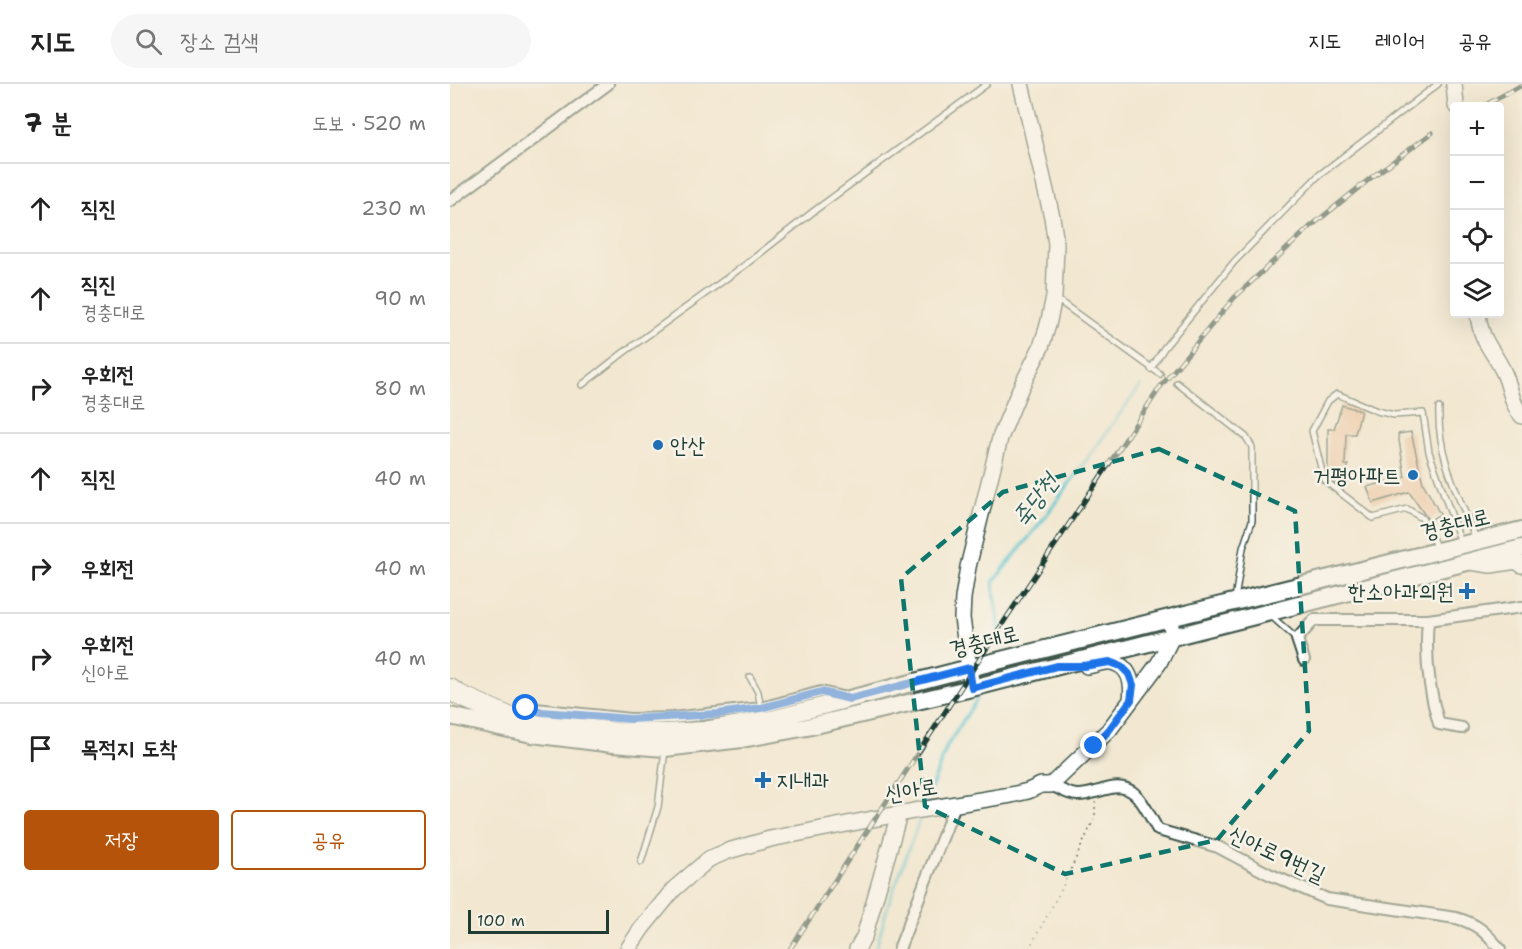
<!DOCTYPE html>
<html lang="ko">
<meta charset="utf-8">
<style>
body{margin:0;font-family:"Shantell Sans","Poor Story",sans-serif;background:#f6f6f6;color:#222}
.controls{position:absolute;right:18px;top:18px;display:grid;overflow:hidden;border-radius:6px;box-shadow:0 6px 24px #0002}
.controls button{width:54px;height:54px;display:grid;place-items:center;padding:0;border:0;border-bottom:2px solid #e0e0e0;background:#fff;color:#222;font:30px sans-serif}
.scale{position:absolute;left:18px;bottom:15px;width:141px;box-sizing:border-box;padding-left:6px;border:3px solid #1f3d34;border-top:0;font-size:16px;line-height:21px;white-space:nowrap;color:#1f3d34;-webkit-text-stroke:4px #f7f3e8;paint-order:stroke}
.stop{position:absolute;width:18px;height:18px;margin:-14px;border:4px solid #1a73e8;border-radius:50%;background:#fff}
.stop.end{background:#1a73e8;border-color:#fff;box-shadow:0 2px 6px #0008}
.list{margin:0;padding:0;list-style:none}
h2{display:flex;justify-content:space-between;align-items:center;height:78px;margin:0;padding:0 24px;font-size:26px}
h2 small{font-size:20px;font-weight:400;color:#767676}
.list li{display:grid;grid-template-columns:39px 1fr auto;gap:18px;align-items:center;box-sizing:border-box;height:90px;padding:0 24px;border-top:2px solid #e0e0e0}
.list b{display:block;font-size:22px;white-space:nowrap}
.list p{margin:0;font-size:20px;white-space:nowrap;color:#767676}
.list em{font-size:20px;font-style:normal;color:#767676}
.actions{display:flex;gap:12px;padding:18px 24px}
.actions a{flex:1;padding:14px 0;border:2px solid #b45309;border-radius:6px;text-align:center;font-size:21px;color:#b45309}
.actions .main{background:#b45309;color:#fff}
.icon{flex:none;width:33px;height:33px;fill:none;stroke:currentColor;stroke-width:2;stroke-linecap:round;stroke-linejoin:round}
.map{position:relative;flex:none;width:1072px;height:865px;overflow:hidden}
header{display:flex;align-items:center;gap:36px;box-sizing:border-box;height:84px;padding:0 30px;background:#fff;border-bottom:2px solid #e0e0e0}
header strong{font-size:28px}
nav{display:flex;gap:33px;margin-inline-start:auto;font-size:21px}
.search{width:420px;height:54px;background:#f6f6f6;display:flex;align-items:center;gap:15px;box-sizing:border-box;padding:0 21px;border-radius:33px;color:#767676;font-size:22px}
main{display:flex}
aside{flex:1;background:#fff}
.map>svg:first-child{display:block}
</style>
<header>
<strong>지도</strong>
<div class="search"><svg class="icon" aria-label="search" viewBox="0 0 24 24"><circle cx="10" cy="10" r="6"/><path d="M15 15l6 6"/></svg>장소 검색</div>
<nav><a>지도</a><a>레이어</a><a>공유</a></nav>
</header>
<main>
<aside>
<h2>7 분<small>도보 · 520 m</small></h2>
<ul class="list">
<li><svg class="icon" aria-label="ahead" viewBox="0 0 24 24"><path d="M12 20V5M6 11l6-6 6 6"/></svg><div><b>직진</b></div><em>230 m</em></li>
<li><svg class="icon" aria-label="ahead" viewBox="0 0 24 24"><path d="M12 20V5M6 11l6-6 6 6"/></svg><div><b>직진</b><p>경충대로</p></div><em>90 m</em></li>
<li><svg class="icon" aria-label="right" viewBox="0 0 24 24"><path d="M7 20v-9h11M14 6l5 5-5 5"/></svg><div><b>우회전</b><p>경충대로</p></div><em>80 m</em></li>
<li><svg class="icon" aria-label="ahead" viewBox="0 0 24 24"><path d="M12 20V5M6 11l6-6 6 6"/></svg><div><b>직진</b></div><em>40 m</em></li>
<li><svg class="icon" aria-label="right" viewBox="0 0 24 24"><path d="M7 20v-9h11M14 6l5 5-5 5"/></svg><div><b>우회전</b></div><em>40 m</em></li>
<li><svg class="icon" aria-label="right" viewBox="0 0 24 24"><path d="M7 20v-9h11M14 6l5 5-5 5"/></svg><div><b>우회전</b><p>신아로</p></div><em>40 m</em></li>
<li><svg class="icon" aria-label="arrive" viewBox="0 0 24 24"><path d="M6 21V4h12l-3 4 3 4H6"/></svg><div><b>목적지 도착</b></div></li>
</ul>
<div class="actions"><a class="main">저장</a><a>공유</a></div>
</aside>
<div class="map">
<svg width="1072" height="865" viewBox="0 0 1072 865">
<rect width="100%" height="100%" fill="#f7f3e8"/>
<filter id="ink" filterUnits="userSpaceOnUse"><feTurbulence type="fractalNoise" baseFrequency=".0167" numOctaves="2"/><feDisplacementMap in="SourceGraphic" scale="12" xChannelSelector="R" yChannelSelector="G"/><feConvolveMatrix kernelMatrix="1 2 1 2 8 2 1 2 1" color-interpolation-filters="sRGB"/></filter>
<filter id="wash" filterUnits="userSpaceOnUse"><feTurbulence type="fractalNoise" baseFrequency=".008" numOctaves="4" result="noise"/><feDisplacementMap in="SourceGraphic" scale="24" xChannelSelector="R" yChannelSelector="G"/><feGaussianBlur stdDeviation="1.35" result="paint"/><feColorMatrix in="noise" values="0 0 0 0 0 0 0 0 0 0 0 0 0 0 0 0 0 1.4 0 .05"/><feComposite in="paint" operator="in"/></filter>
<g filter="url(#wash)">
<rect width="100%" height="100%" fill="#f2e8d1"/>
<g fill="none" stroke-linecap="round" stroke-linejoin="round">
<path stroke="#56c3ce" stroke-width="3" d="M552,563L543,498L592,437L691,301
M475,720L497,662L527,615
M426,865L438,821L471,732"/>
</g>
<g id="blocks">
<path fill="#ebb890" d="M892,321L911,327L905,350H896L895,381H898L897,399H886L882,396V387H878V345H884Z
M961,348L973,399L990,430L979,437L959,408L923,419L917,403L955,393L948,350Z"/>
</g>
</g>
<g filter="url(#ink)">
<use href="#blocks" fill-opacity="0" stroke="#3f574c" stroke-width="1.5"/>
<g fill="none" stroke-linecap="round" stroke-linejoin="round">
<g stroke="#3f574c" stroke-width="8">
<path id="lane" d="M605,214L710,290
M701,285L714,264L784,178L868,92L988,0
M727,299L796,353L802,363V437L793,464L785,515
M132,301L173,269L295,181L364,127L537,0
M989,324C987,370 1007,409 1024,450
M987,464L972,434L957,425L923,434L874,396L862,347L878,317L887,310L927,327L944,331L973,329L979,368L1009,453
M820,531L847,555
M300,593L308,608L311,624
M191,778L208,723L215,666"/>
</g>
<g stroke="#3f574c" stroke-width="14">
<path id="street" d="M0,117L158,0
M978,536C975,570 979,607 989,640L1012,644
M854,576L847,555L864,536H978L1072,523
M76,624L180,635L222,634L311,624L371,608L396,614
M601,701C608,704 619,711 627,711C648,712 666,694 685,710C695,719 701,735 708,746L768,763L819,790L877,815L1006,834C1028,840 1035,848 1050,865
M449,865L505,721"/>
</g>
<g stroke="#3f574c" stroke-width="18">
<path id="secondary" d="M1004,0L1006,22
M1028,230C1031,259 1043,265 1054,289C1061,304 1061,320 1072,332
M1020,478L1041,481L1066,477L1072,481
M637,582C644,581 654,577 661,578C681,582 683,600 681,616
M522,604L512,534L513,514L518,483L550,354L570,305L591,263L598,241L604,213L606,160L602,133L571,0
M178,865L192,844L224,805L259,775L278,767L320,755L464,727L561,711L578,707L591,701H601L659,646L709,579L723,551L719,534
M407,865L414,853L449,730"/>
</g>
<g stroke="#3f574c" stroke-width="20">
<path id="primary" d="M0,632L82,650L163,660L215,664L292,655L357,643L522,604L1072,464
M66,635L166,647L217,648L254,646L322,635L519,584L1072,446"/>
</g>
<g stroke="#3f574c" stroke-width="22">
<path id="highway" d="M0,605L9,611L61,634"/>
</g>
<path stroke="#3f574c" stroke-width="1.5" stroke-dasharray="1.5 4.5" stroke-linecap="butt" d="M579,865L611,806L645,733V718"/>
<use href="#lane" stroke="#fff" stroke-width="5"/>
<use href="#street" stroke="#fff" stroke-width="10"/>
<use href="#secondary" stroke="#fff" stroke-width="15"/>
<use href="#primary" stroke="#fff" stroke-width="16"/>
<use href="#highway" stroke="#fff" stroke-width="20"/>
<g stroke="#1f3d34" stroke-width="5">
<path id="rail" d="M1039,19L1072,1
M340,865L557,533L711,302L784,214L860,143L922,93L982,49"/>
</g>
<use href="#rail" stroke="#f7f3e8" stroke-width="3" stroke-dasharray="9" stroke-linecap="butt"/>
</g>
</g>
<g fill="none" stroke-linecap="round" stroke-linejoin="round" filter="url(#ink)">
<path stroke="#1a73e8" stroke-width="8" d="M76,624L92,628L180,635L268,630L311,624L371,608L400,615L519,584L522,604L607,582H633L660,578L671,582L679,590L683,601L681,616L659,646L644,662"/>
</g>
<path d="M0 0H1072V865H0ZM709,365L845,427L859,647L767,756L615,790L475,722L451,494L553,408Z" fill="#f2e8d1" fill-opacity=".55" fill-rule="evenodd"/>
<path fill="none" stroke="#0f766e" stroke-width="4.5" stroke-dasharray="12 8" stroke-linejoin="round" d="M709,365L845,427L859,647L767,756L615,790L475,722L451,494L553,408Z"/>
<g fill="#1f6fb2" stroke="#f7f3e8" stroke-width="2">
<circle cx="208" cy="361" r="6"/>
<circle cx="963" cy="391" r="6"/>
<path d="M1014 498h6v6h6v6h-6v6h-6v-6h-6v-6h6z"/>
<path d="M310 687h6v6h6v6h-6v6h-6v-6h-6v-6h6z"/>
</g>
<g text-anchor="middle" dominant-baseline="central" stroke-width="5" stroke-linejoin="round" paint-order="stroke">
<g font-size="22" fill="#1f3d34" stroke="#f7f3e8" text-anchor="start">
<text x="220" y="361">안산</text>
<text x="951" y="391" text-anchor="end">거평아파트</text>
<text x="1004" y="507" text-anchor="end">한소아과의원</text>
<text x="326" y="696">지내과</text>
</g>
<g font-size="22" fill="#1f3d34" stroke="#f7f3e8">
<text transform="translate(1005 440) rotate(-14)">경충대로</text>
<text transform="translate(534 557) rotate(-14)">경충대로</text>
<text transform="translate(461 706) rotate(-9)">신아로</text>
<text transform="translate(827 770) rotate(25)">신아로9번길</text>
</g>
<g font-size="24" font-style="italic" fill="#2d5e5a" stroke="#f7f3e8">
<text transform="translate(585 416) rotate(-53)">죽당천</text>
</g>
</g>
</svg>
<div class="controls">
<button>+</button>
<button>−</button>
<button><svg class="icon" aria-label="locate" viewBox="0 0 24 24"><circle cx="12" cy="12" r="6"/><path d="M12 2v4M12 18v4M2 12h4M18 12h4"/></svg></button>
<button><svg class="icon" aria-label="layers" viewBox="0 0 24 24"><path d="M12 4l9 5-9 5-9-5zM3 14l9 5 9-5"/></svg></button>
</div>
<div class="scale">100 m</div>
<div class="stop" style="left:76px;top:624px"></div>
<div class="stop end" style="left:644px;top:662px"></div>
</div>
</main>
